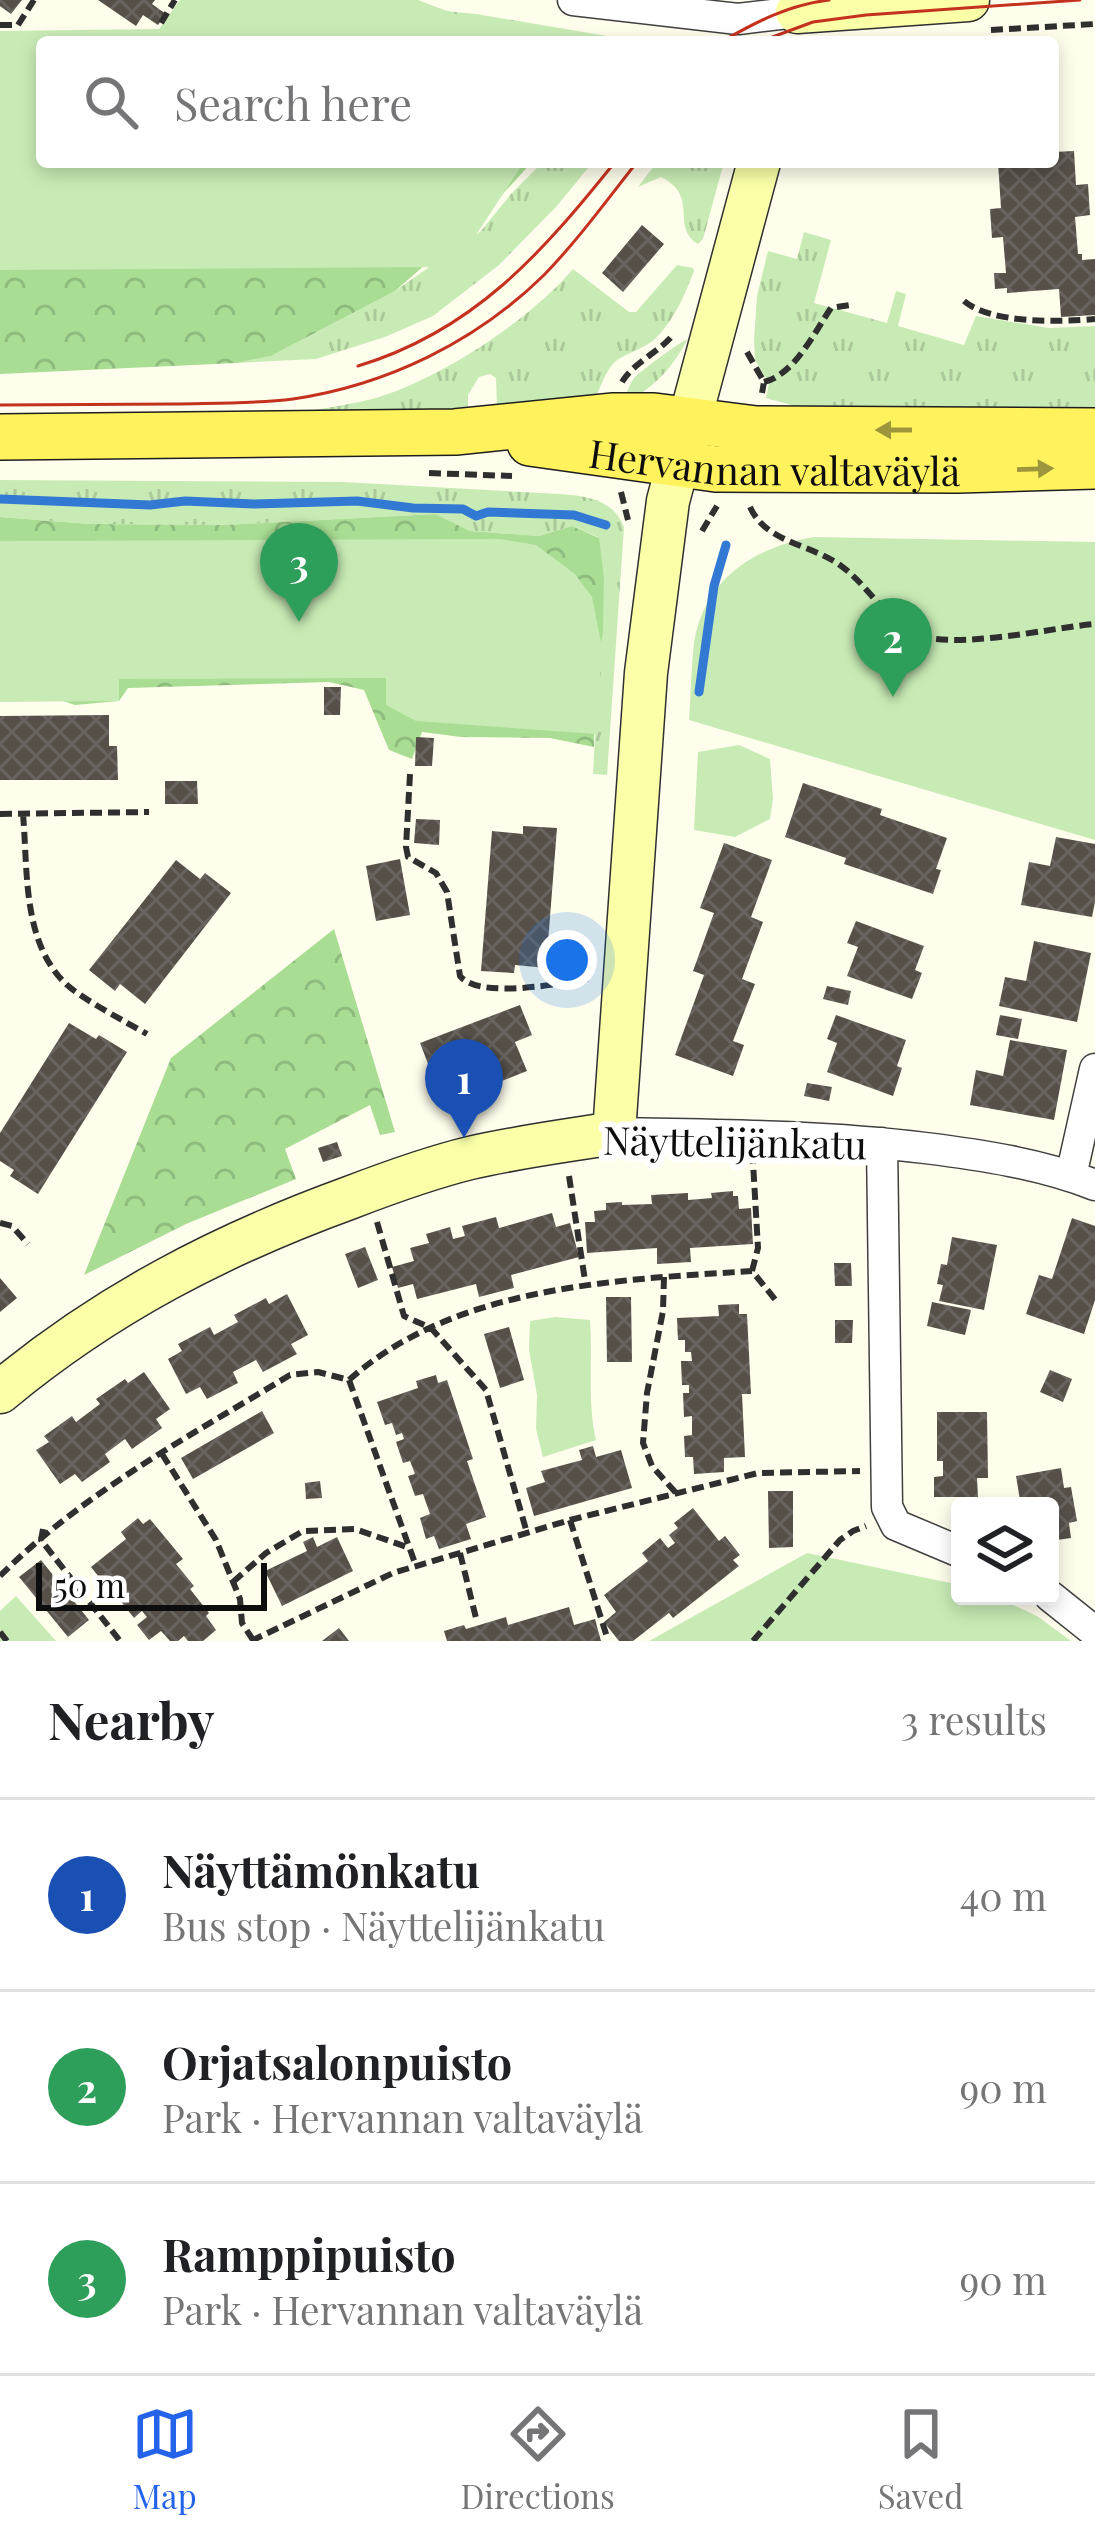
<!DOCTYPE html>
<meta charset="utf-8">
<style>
body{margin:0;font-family:"Playfair Display",serif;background:#f6f6f6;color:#202124}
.controls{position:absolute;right:36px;bottom:36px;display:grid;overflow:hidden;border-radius:12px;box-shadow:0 6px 18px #0003}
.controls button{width:108px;height:108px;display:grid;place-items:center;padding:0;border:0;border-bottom:3px solid #e0e0e0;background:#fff;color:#202124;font:60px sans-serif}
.scale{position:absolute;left:36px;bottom:30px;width:231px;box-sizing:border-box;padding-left:12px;border:6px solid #0d0d0d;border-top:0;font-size:33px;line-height:42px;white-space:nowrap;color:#0d0d0d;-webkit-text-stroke:9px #fff;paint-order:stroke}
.you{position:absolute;left:567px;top:960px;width:42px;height:42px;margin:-30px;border:9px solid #fff;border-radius:50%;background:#1a73e8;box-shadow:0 0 0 18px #1a73e833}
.badge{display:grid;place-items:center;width:78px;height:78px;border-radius:50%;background:#2563eb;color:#fff;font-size:39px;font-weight:700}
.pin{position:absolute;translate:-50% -99px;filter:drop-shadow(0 3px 6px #0008)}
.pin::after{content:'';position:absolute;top:63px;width:42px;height:36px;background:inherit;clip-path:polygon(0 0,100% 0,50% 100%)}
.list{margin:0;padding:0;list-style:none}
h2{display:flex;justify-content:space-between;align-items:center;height:156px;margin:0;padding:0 48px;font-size:51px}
h2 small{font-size:39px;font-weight:400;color:#757577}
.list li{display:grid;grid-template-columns:78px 1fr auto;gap:36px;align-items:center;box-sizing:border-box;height:192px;padding:0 48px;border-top:3px solid #e0e0e0}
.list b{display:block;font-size:45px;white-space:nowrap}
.list p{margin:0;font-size:39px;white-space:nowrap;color:#757577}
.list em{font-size:39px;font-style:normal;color:#757577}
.icon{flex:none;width:66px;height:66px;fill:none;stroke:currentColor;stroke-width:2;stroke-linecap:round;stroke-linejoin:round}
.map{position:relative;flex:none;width:1095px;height:1641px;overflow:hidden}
.search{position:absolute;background:#fff;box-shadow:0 6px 18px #0003;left:36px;right:36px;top:36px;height:132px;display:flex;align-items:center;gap:30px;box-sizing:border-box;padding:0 42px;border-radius:12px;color:#757577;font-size:45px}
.sheet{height:732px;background:#fff}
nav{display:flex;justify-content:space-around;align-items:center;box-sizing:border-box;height:168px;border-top:3px solid #e0e0e0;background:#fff;font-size:33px;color:#757577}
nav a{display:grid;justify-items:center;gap:6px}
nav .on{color:#2563eb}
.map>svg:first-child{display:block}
</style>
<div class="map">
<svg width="1095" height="1641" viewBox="0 0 1095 1641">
<defs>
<pattern id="grass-tufts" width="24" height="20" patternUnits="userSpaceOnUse" patternTransform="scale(3)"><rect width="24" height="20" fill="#c8ebb5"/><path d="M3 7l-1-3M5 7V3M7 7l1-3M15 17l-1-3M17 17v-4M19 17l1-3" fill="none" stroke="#abc89a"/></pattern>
<pattern id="forest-crowns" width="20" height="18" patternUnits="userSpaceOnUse" patternTransform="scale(3)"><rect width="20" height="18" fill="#a8dd93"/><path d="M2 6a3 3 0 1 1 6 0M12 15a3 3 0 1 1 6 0" fill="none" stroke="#8fbc7e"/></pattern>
<pattern id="building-cross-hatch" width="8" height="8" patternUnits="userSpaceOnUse" patternTransform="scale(3)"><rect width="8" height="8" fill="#565049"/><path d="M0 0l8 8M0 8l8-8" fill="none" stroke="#69645f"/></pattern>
</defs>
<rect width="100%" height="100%" fill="#fffeed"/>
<path fill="url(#grass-tufts)" d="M436,10L476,14L607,36L694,42H530Z
M543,162H593L556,207L499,265L433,316L385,337L316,359L236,363L271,356L395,291L481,231L511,194Z
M657,162H724L703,239L698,244C670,227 700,196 661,177L638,187Z
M804,232L831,240L814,303L887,323L896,291L906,294L898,326L964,345L976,316L1049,328L1095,326V415L795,406L766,398L769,383L755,360L754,340L757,296L768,251L797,259Z
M677,265L693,268L694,271C685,295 674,320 656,338C645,348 635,350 622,357C608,364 603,382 596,396L497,407L496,378L490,374L479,377L468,395V412L289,414C316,409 345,406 372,399C437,381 529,321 573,269L629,312H636Z
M688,339C675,363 658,384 635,397L626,394C629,388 632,379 636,376C645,368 678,343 688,339Z
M0,480L344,482L559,494C586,496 613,499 624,527L607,775L593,774L604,577L598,537L572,526L539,536L470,531L434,514L224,525L90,524L0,517Z"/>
<path fill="url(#forest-crowns)" d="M0,51L42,162H532L487,211L395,291L271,356L236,363L0,374Z
M435,514L470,531L539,536L572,526L599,538L604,577L603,631L595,681L594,747L550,738L461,737L422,732L412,759L389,750L364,690L329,682L128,688L119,701L75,705L36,692L0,695V517L90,524L224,525Z
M334,929L395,1132L380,1135L370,1105L285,1149L296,1179L186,1224L84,1275L171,1058Z"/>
<path fill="#c8ebb5" d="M180,0H418L452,13L505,26L607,36L603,42H42V162H524L455,267L0,270V31L159,29Z
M814,537L1095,542V840L689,720C691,695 691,668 694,643C704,579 754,547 814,537Z
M500,539L536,545L575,574L592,597L602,647L596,734L416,721L386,705V678L119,679V701L0,702V541Z
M739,745L770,759L773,799L770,819L735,837L694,830L698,752Z
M555,1317L590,1320C593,1360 587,1401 596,1440L543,1457L536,1429L537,1395L529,1350L530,1321Z
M807,1553L960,1585V1596H994L1037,1616L1071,1641H649Z
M16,1596L56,1641H0V1611Z"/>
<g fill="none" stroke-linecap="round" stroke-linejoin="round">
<path stroke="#3279d4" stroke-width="9" d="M0,499L150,505L185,501L254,504L357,501L413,508L463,509L476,516L488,512L574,515L606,525
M699,692L714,586L726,545"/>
</g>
<path fill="url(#building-cross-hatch)" d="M0,0H22L11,14L0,6Z
M98,0H155L152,4L166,14L158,25L143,15L136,26Z
M1074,151L1076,185L1088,184L1090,215L1075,217L1078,254H1082V260L1095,259V315L1061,317L1059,289L1007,293V288L995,289L994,273H1006L1003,237L992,238L990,209L1001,208L998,162H1053V152Z
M642,225L664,244L623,292L602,273Z
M324,687H341L340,715H324Z
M109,715V746H117L118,780H0V716Z
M416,737L434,738L432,766H415Z
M165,781H197L198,804H165Z
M803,783L882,809L880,815L947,838L936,869L941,870L933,894L844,864L846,858L785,837Z
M416,819L440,820L439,845L414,843Z
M523,826L557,828L546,968L515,965L514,973L481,971L492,831L523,834Z
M1056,837L1095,844V902L1092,917L1021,905L1029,862L1050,866Z
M724,843L772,860L751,917L763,922L742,979L755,984L733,1041L744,1045L733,1076L675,1055L704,975L693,971L714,913L700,908Z
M400,859L410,915L376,921L366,866Z
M176,860L200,879L205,873L231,893L145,1004L120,984L115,991L89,970Z
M856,921L924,946L915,970L922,973L912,999L847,976L858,947L847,943Z
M1034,941L1091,953L1077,1022L999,1006L1005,977L1026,981Z
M827,986L851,991L848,1005L823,999Z
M520,1005L532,1035L515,1042L527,1071L461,1097L449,1068L432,1074L420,1043Z
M836,1015L906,1040L897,1066L902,1068L893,1096L827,1072L837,1043L827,1039Z
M1000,1015L1022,1019L1018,1039L996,1035Z
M69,1023L96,1039L99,1035L127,1052L38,1194L10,1176L14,1170L0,1161V1133Z
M1010,1040L1067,1050L1054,1120L970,1105L976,1070L1003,1076Z
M807,1083L832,1087L829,1101L804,1096Z
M337,1142L342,1156L323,1162L318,1148Z
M733,1191V1196H738L739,1209L751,1208L753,1244L690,1248L691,1262L657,1264V1248L587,1253L585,1222H595L594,1211L606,1210V1203L622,1202V1205L652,1204L651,1195L688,1193V1200L712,1198L711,1193Z
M552,1213L556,1227L570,1223L579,1257L511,1275L514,1288L479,1297L476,1284L417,1299L413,1284L398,1288L392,1267L414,1261L410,1248L429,1243L426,1234L450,1227L453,1239L465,1236L462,1226L496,1217L499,1228Z
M1072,1218L1095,1226V1300L1084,1334L1026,1314L1039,1275L1052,1279Z
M952,1237L997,1245L984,1310L939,1301L943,1285L937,1284L941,1264L947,1265Z
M365,1247L378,1280L358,1288L345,1254Z
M834,1263H851L852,1286H835Z
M0,1278L17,1298L0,1312Z
M287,1294L308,1335L291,1344L297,1354L263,1372L256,1360L233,1372L238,1383L207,1399L200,1387L186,1394L168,1359L182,1351L178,1344L210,1327L214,1335L238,1322L234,1315L266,1298L269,1304Z
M606,1297H631L632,1362H607Z
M932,1302L971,1310L965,1335L927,1326Z
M739,1304V1314H747L751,1394H742L745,1457L724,1458V1472L694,1474L693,1457H685L684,1436L692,1435V1416L684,1417L683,1393H689V1385H682L681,1361H692L691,1352H685V1340H678L677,1318L719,1316L718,1305Z
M835,1320H853L852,1343H835Z
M509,1327L524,1380L500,1388L484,1334Z
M1050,1370L1072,1379L1063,1402L1040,1392Z
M144,1372L170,1409L156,1419L162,1428L132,1449L125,1439L105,1454L110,1462L82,1482L75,1474L60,1484L36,1450L49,1442L44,1436L72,1416L76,1422L100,1404L96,1399L125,1379L128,1383Z
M436,1375L438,1383L447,1380L473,1459L467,1461L486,1517L466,1524L471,1539L439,1549L434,1536L426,1539L420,1518L430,1514L423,1494L415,1496L408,1476L415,1474L410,1461L403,1463L396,1442L404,1439L402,1433L396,1435L392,1423L385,1425L377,1402L418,1388L416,1381Z
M262,1411L274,1433L193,1479L181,1458Z
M937,1412H987L988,1478H977L978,1497H934V1477L943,1476V1461H937Z
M593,1446L596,1457L621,1450L632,1488L534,1516L526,1488L545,1482L541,1471L582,1460L579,1450Z
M1061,1468L1064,1488L1071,1487L1077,1521L1069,1523L1071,1538L1050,1541V1506H1021L1016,1476Z
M320,1481L322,1498L306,1499L305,1483Z
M768,1491H793V1547L769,1548Z
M693,1508L719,1541L725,1536L740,1555L733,1560L739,1566L673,1618L669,1613L633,1641H619L604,1622L616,1612L604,1595L648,1561L642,1553L660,1538L668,1548L675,1543L669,1535L678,1528L674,1523Z
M138,1518L143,1524L150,1519L183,1559L176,1564L194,1586L190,1589L209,1613L206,1616L216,1630L203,1641H188L184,1636L178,1641H170L161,1631L149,1640L137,1625L147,1617L142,1611L134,1618L119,1599L126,1594L119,1584L110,1591L91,1567L126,1539L121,1532Z
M313,1537L317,1547L337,1537L353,1571L282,1606L265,1571L307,1551L303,1542Z
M41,1560L89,1620L68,1637L19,1577Z
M569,1607L574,1625L595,1619L601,1641H447L444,1631L464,1625L466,1629L506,1617L508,1625Z
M339,1628L349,1641H322Z"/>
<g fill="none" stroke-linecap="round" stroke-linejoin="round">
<g stroke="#404040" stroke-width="33">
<path id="street" d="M573,0L738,19L797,12
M614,1133C718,1135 821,1135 925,1148C982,1155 1041,1164 1095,1185
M882,1143L887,1507L896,1525L960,1552
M1071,1176L1095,1069
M1050,1596L1095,1632"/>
</g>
<g stroke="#2f2f2f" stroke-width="45">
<path id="secondary" d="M797,12L968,0
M0,1392C106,1304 220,1245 349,1198C388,1183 429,1168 470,1158C517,1147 566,1141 614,1133L646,673L668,501L759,162"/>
</g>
<g stroke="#1e1e1e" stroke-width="48">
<g id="primary">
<path d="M0,437L455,432L614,416H654L756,429L1095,431"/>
<path id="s1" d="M530,443L716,469L958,470L1095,466"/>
</g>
</g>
<path stroke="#2f2f2f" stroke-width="6" stroke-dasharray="12 6" stroke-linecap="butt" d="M161,23L175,0
M0,25H18L34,0
M991,30L1095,24
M964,301C991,324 1060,322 1095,319
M747,352L764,382L762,393
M622,382C634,362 658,353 673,335
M764,382C795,374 814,333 831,308L850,305
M429,473L512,476
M621,492L628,520
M750,507C765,540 802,543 832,560C862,577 878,609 905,629C939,655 1052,627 1095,624
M702,531L717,506
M410,774L406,847L408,857L436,873L447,892L460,976C480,1000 563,983 593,978
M0,814L149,812
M23,814C28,871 22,942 66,984C82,999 126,1022 147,1034
M569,1176L586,1287
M377,1222L404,1316L431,1328L486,1390L527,1533
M0,1223L12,1226L28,1244
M752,1271L758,1248L753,1162
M664,1277L663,1311L647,1393L643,1443L652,1466L676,1493
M349,1380L416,1566
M162,1454L216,1540L240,1599L242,1623L253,1640
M570,1520L607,1637
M43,1529L41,1540L120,1641
M460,1553L476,1618
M0,1576C84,1492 190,1436 290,1375L318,1372L349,1380C456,1285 616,1280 752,1271L778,1303
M233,1582L266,1553L303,1531L355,1529L407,1547
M0,1632L7,1641
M251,1641L393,1573L570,1520L758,1473L860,1471
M753,1641L840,1540L853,1531L866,1526"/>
<use href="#street" stroke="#fff" stroke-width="30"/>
<use href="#secondary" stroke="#faffa8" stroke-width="42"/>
<use href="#primary" stroke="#fff25d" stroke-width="45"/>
<path stroke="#c4311e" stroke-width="3" d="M721,42C756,22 788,5 829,0
M759,42L813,22L866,15L1080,0
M358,366C474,331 542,253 615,162
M0,405C58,405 116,404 174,404C213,403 254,404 293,399C387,385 476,342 544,275C578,240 607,200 637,162"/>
</g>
<defs><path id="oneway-solid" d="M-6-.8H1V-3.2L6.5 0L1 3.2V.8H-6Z" transform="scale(3)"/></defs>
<g fill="#9e963d">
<use href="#oneway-solid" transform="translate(894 430) rotate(-180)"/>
<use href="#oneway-solid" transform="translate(1035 469) rotate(-2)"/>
</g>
<g text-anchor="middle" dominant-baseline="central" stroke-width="12" stroke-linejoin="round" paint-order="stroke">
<g font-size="39" fill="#0d0d0d" stroke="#fff">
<text stroke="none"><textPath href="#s1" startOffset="246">Hervannan valtaväylä</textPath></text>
<text transform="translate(735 1141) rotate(1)">Näyttelijänkatu</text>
</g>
</g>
</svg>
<div class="controls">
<button><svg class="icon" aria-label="layers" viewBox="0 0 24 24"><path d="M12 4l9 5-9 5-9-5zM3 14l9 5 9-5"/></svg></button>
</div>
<div class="scale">50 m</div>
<div class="you"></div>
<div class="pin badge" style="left:464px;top:1138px;background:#1a4fb4">1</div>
<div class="pin badge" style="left:893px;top:697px;background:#2e9e5b">2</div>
<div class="pin badge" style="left:299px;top:622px;background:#2e9e5b">3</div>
<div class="search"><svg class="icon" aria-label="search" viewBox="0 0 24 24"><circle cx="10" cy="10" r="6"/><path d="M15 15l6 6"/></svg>Search here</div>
</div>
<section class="sheet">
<h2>Nearby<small>3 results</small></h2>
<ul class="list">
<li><span class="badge" style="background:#1a4fb4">1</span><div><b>Näyttämönkatu</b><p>Bus stop · Näyttelijänkatu</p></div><em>40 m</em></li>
<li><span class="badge" style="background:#2e9e5b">2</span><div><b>Orjatsalonpuisto</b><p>Park · Hervannan valtaväylä</p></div><em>90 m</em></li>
<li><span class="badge" style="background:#2e9e5b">3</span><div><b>Ramppipuisto</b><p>Park · Hervannan valtaväylä</p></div><em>90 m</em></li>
</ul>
</section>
<nav>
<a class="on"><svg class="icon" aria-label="map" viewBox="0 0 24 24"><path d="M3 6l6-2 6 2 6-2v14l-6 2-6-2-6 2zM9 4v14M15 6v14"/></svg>Map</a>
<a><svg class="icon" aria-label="directions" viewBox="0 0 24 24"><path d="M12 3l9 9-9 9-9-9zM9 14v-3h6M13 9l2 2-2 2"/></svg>Directions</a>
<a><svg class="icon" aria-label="saved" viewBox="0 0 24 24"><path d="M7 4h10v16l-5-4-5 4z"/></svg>Saved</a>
</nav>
